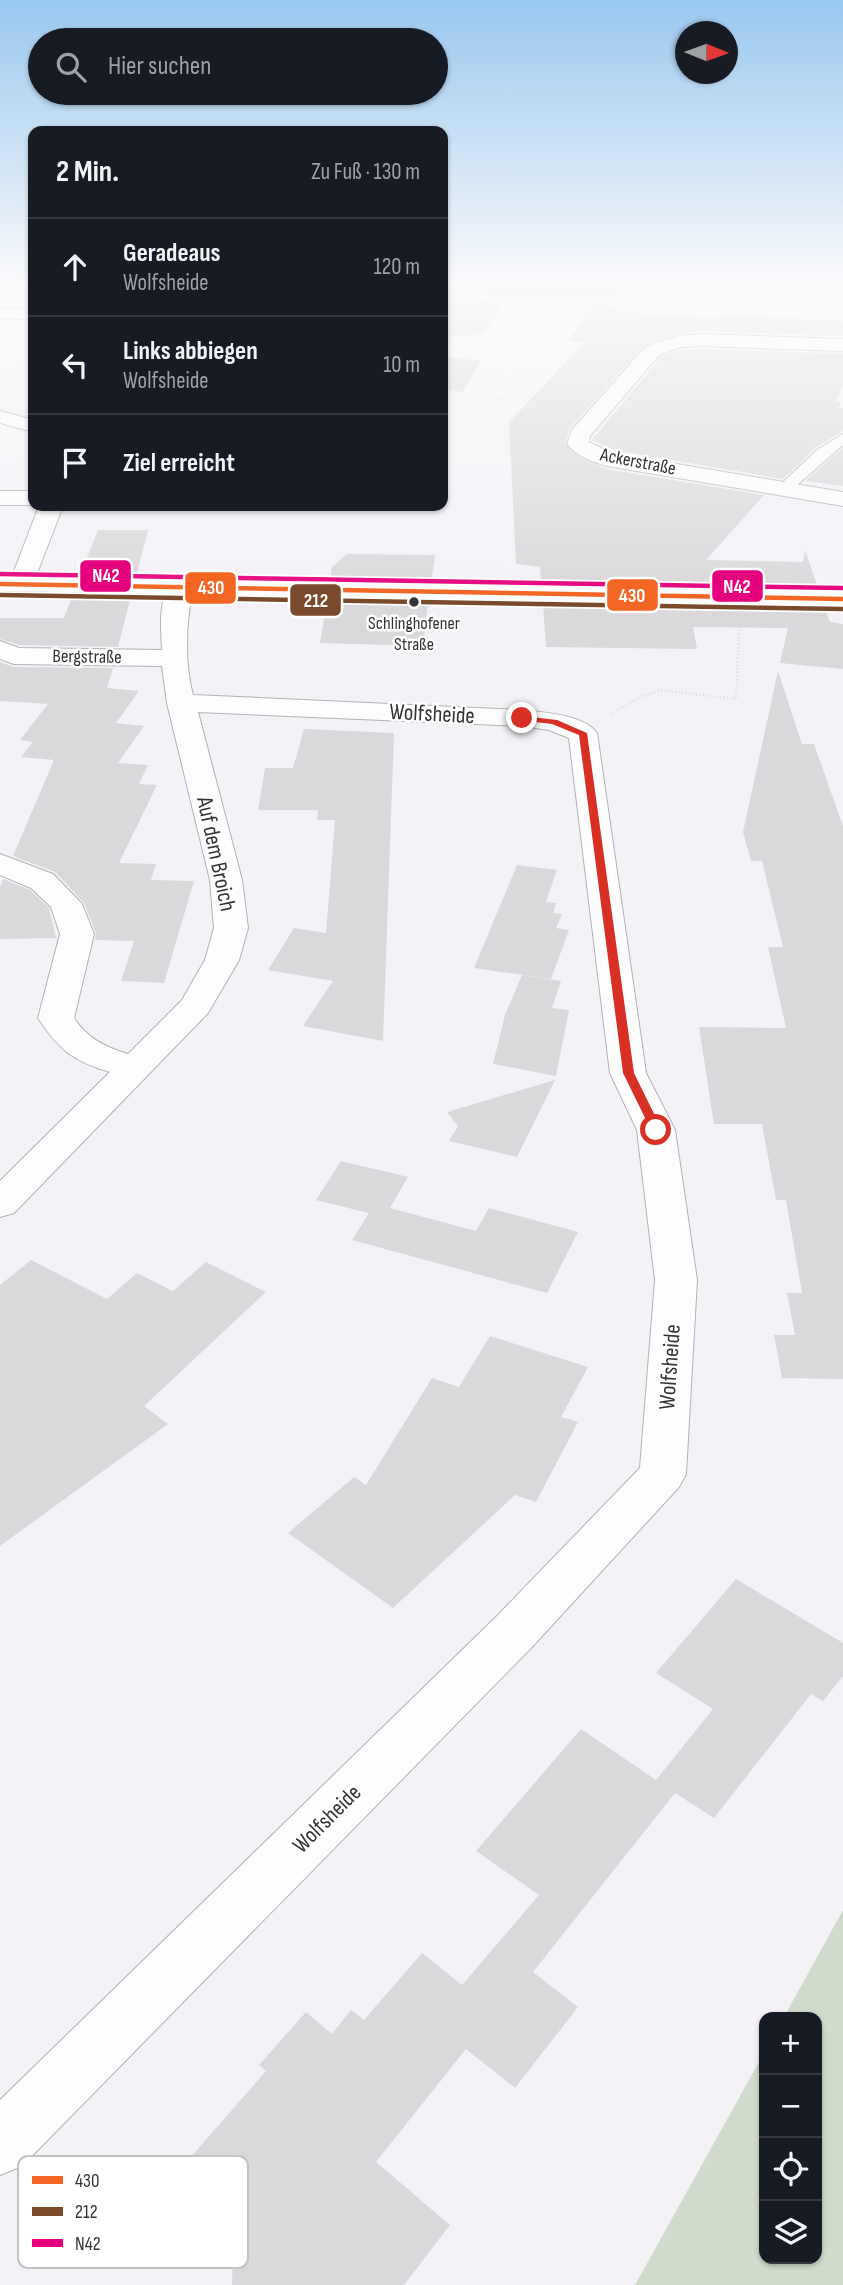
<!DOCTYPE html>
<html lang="de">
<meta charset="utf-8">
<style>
body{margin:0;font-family:"Sofia Sans Condensed",sans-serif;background:#20242c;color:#f1f3f6}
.controls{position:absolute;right:21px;bottom:21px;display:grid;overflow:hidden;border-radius:14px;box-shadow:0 2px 5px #0004}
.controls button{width:63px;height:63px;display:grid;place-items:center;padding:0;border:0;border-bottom:2px solid #363941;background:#171b24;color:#f1f3f6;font:35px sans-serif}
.compass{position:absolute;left:675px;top:21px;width:63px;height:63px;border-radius:50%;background:#171b24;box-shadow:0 2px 5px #0004;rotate:91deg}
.stop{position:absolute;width:21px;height:21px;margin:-16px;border:5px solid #d93025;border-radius:50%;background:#fff}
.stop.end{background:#d93025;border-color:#fff;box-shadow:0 2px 7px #0008}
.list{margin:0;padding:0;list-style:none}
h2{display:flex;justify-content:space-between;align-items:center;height:91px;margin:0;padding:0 28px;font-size:30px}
h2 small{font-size:23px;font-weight:400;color:#9ea1a6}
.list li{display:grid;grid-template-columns:46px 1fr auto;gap:21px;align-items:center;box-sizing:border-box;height:98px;padding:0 28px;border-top:2px solid #363941}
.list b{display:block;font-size:26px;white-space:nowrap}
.list p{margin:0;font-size:23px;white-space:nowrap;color:#9ea1a6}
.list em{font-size:23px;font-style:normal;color:#9ea1a6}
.icon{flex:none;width:38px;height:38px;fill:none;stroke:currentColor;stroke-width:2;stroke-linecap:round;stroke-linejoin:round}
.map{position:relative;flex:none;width:843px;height:2285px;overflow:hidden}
.search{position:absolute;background:#171b24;box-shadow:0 2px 5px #0004;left:28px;top:28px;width:420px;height:77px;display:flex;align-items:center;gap:18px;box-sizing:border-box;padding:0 24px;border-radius:38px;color:#9ea1a6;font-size:26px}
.panel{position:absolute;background:#171b24;box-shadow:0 2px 5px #0004;left:28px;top:126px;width:420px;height:385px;border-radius:14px}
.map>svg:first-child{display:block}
</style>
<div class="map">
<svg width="843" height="2285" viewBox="0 0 843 2285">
<rect width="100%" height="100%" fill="#f4f2f6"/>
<path fill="#d0dbcb" d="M443,356L481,361L462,392L443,389Z
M843,1910V2285H635L764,2053V2259H817V2017H784Z"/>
<path fill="#c3d5bb" d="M447,279H609L620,297L492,296Z"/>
<path fill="#dad8da" d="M474,296L503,306L483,334L443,337V299Z
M592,304L617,306L619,312L717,318L719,314L843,321V336L701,331L677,334L644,345L570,428L565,443L579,457L606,469L764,495L706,560L803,562L805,550L818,588L541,583L540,567L516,564L509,422L585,342L569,341Z
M701,349L843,354V382L835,402H841L838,407L843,408V431L815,448L783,479L613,450L592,440L661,357L682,350Z
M843,448V486L805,481Z
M98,530H148L136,577L80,576Z
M347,554L435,555L431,582L330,580L332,567Z
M73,595L131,596L118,647L19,645L0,639V618H64Z
M327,600L428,602L423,646L320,643Z
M543,604L825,609L830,622L843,624V669L780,663L788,628L693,627L697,649L546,647Z
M0,662L14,667L113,668L107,688L139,691L116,723L144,726L118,763L148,765L139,784L157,785L119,863L156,864L151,880L194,881L164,983L121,981L134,941L95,940L96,933L84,903L55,872L13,856L54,760L21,757L33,742L20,740L48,704L0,701Z
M778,671L802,744H814L843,826V1379L782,1378L774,1335H795L787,1293H802L786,1200H776L762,1124H714L699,1027L786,1028L768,947H783L762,861H751L743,832Z
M304,729L394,733L383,1041L303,1026L333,981L268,970L294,928L326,933L335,820H317L318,810H258L265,768H293Z
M517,865L557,870L546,902L556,903L553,913L562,914L556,928L569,930L551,979L474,968Z
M3,879L30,890L49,908L56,938L0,939V887Z
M522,975L561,981L552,1008L569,1010L556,1076L493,1064L505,1015Z
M555,1080L517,1157L449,1141L458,1126L447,1112Z
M341,1161L408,1177L390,1208L476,1231L489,1208L578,1232L547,1293L352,1240L369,1213L316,1200Z
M31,1260L107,1299L137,1273L173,1291L206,1262L266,1292L144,1406L168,1424L0,1546V1285Z
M490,1336L588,1367L561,1417L578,1422L536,1502L515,1495L393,1608L288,1533L354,1477L366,1485L432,1378L459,1387Z
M736,1579L843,1643V1676L823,1701L811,1694L714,1818L675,1793L533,1972L578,2007L515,2088L466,2049L376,2162L450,2225L404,2285H232L233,2253L162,2190L266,2071L259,2065L306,2012L332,2034L351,2010L364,2020L422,1953L462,1985L539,1895L476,1851L581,1729L656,1780L713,1709L656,1673Z"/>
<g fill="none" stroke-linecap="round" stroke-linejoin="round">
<g stroke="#b3b1b5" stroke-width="2">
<path id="service" d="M843,434V445L789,492H779L776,489L779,486L817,450Z"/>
</g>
<g stroke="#b3b1b5" stroke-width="2">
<path id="minor" d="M0,308L33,310V320L0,318Z
M701,334L843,339V351L701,346L681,347L659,355L590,436L589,442L612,453L843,492V506L607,466C592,462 577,456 567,444L572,430L645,347L678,336Z
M0,411L33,420V432L0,423Z
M0,491H33V505H0Z
M39,506H63L33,584L30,589L21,591L12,589L9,584Z
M180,580L189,583L193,588C186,623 184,661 193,695L522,710C542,712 585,715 597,733L646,1073L675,1130L697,1280L686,1474L679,1487L532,1647L22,2166L0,2175V2100L496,1617L640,1468L655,1280L637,1130L610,1073L569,738L549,730L522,726L198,712L242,880L248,928L239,960L208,1013L14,1213L0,1217V1181L110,1072C73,1061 59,1050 38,1018L60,934L51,907L31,888L0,875V854L53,874L82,904L94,934L74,1018C87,1038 105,1047 128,1054L182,1000L205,960L214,928L210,880L167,703L162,666L14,664L0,659V641L19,648L162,650C161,628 158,601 171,583Z"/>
</g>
<g stroke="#b3b1b5" stroke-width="2">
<path id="tertiary" d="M0,577L843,591V607L0,591Z"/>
</g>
<path stroke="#dcdcdc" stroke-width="2.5" stroke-dasharray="1 2.5" stroke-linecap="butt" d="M443,391L560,406
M611,714L642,696L661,690L736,699L739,628"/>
<use href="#service" fill="#fdfdfe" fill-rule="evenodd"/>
<use href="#minor" fill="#fdfdfe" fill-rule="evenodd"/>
<use href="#tertiary" fill="#fdfdfe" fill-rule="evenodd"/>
<g stroke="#fff" stroke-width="8">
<path id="bus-1" d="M0,584L843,599"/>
</g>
<g stroke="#fff" stroke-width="8">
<path id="bus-2" d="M0,595L843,609"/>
</g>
<g stroke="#fff" stroke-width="8">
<path id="bus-3" d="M0,574L843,588"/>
</g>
<use href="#bus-1" stroke="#f26522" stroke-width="4.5"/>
<use href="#bus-2" stroke="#7a4b2a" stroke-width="4.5"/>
<use href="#bus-3" stroke="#e5007d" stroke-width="4.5"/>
</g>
<linearGradient id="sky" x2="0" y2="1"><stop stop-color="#99c8ee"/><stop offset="0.47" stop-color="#faf9fb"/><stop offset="1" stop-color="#faf9fb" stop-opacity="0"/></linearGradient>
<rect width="843" height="599" fill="url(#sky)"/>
<path fill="#d93025" d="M522,716L557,720L587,733L634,1073L662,1130L660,1133L651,1130L623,1073L579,735L552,724L519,720Z"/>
<circle fill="#353336" stroke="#fff" stroke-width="2.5" cx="414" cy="602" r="6"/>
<g text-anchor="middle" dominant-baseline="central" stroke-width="5" stroke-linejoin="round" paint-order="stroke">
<g font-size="18" fill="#353336" stroke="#fff">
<text x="414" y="623">Schlinghofener<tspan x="414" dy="21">Straße</tspan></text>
</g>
<g font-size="19" fill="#353336" stroke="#fff">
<text transform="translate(638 462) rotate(11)">Ackerstraße</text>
<text transform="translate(87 657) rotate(1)">Bergstraße</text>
</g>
<g font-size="23" fill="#353336" stroke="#fff">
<text transform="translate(432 714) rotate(3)">Wolfsheide</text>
<text transform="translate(216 854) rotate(78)">Auf dem Broich</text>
<text transform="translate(670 1367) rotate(-86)">Wolfsheide</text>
<text transform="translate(327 1819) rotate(-45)">Wolfsheide</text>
</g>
</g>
<rect x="18" y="2156" width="230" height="112" rx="10" fill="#fff" stroke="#c2c2c3" stroke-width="2"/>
<rect x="32" y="2176" width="31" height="8" fill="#f26522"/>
<rect x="32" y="2207" width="31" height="9" fill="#7a4b2a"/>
<rect x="32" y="2239" width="31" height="8" fill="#e5007d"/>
<g font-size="19" fill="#353336">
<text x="75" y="2187">430</text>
<text x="75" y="2218">212</text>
<text x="75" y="2250">N42</text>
</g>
<g stroke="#fff" stroke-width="2.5">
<rect x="79" y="559" width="53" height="34" rx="7" fill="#e5007d"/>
<rect x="711" y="569" width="53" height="34" rx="7" fill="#e5007d"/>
<rect x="184" y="571" width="53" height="34" rx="7" fill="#f26522"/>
<rect x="606" y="578" width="53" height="34" rx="7" fill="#f26522"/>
<rect x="289" y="583" width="53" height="34" rx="7" fill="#7a4b2a"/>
</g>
<g font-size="19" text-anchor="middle" font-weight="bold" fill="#fff">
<text x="106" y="582">N42</text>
<text x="737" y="593">N42</text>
<text x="211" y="594">430</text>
<text x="632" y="602">430</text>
<text x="316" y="607">212</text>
</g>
</svg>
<div class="controls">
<button>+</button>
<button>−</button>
<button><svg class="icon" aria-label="locate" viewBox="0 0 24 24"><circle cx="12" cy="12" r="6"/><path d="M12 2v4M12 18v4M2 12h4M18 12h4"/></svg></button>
<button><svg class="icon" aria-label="layers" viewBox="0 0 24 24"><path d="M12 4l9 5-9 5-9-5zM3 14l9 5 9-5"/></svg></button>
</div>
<svg class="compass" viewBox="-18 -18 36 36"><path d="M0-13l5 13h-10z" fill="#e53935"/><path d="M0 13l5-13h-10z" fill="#9ea1a6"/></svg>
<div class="stop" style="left:656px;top:1130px"></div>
<div class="stop end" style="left:522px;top:718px"></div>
<div class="search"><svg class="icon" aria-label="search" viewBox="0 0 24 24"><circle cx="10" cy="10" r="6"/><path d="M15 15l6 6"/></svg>Hier suchen</div>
<section class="panel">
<h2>2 Min.<small>Zu Fuß · 130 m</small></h2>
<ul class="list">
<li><svg class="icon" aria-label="ahead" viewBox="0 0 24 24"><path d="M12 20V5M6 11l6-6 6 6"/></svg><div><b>Geradeaus</b><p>Wolfsheide</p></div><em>120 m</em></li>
<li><svg class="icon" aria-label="left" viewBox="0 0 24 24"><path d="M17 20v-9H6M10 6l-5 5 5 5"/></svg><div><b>Links abbiegen</b><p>Wolfsheide</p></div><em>10 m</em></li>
<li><svg class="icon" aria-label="arrive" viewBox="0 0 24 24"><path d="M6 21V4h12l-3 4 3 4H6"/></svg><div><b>Ziel erreicht</b></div></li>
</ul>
</section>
</div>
